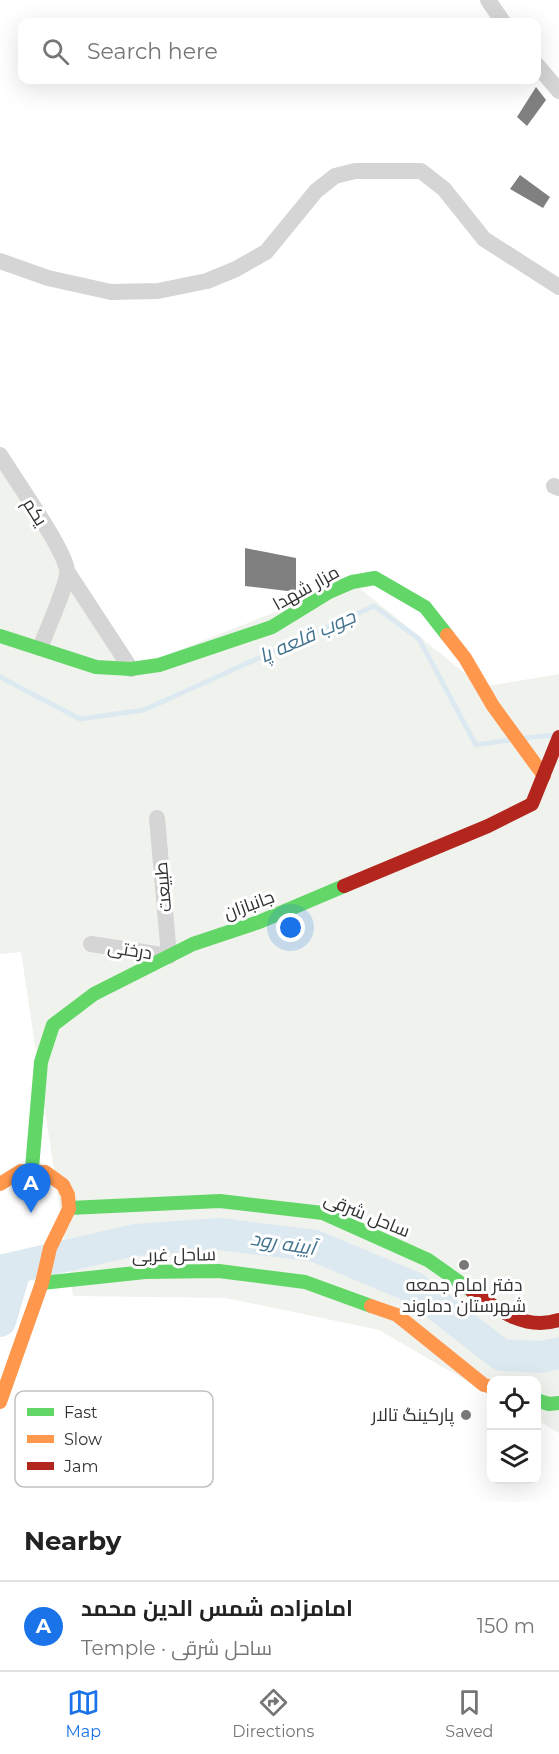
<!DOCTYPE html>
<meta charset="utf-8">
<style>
body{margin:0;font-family:Montserrat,Cairo,sans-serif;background:#f6f6f6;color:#222}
.controls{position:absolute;right:18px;bottom:18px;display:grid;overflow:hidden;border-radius:12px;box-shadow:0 6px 24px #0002}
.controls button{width:54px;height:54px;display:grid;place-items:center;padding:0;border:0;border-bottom:2px solid #e0e0e0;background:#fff;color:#222;font:30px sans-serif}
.you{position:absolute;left:291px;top:928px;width:21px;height:21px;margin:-15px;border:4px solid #fff;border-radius:50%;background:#1a73e8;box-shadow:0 0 0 9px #1a73e833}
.badge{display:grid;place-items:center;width:39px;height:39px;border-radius:50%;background:#1a73e8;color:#fff;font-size:20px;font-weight:700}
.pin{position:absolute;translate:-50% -50px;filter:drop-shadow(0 2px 3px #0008)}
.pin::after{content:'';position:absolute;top:32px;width:21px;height:18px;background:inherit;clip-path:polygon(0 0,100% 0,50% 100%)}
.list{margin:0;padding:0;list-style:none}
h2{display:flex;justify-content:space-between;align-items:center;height:78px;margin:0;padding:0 24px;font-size:26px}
h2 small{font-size:20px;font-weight:400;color:#767676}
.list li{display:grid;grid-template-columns:39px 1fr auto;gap:18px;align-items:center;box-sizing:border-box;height:90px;padding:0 24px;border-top:2px solid #e0e0e0}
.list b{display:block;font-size:22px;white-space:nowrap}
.list p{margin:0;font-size:20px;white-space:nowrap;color:#767676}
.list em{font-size:20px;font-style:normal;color:#767676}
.icon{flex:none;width:33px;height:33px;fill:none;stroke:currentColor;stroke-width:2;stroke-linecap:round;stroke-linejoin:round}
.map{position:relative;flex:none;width:559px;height:1502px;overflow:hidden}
.search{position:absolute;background:#fff;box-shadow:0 6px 24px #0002;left:18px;right:18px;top:18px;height:66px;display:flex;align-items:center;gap:15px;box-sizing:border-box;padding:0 21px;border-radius:12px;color:#767676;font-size:22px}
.sheet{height:168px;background:#fff}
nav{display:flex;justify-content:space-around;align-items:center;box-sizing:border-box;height:84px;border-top:2px solid #e0e0e0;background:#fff;font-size:16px;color:#767676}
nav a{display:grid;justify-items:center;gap:3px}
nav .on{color:#1a73e8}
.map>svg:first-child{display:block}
</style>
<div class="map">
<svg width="559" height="1502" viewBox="0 0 559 1502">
<rect width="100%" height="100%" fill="#fff"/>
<path fill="#f0f3ed" d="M0,450L131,669L352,582L482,687L559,674V1433L537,1420L536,1380H492L491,1395L379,1330L226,1298L73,1296L21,952L0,954Z"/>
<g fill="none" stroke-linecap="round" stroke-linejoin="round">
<path stroke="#dde9f1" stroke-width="5" d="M0,677L80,719L144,710L374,606L419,639L476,745L509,740
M524,738L554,735"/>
<path stroke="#dde9f1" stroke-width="32" d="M0,1271L135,1240L219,1234L315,1246L415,1288L501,1355L541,1357L559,1353
M0,1321L16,1267"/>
</g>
<path fill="#808080" d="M536,87L546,100L527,126L517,117Z
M520,175L550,197L543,208L510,189Z
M245,548L296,558V592L245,586Z"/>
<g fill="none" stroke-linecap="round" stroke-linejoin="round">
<path stroke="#d5d5d5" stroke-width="16" d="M488,0L503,22
M536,64L559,91
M0,261L48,278L111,292L158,291L207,281L236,269L266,252L316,191L335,176L355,171H421L444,189L484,239L559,287
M0,455C14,478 64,548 67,570C69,582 45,634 40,648
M554,486L559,488
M67,571L131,669
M91,944L169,956L157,818"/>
<path stroke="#63d668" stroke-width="14" d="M0,636L96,667L131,669L159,665L272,627L329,592L352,582L375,578L425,607L447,635
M32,1168L41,1062L53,1025L94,994L193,944L259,922L344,886
M69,1208L220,1201L323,1213L428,1260L472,1291
M42,1283L145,1272L219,1271L305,1282L371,1306
M536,1400L549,1404L559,1403"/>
<path stroke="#ff974d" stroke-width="14" d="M447,635L465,658L493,706L544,776
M0,1184L21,1171L45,1172L63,1185L68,1195L69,1209L50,1248L42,1283L0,1402
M371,1306L397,1315L484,1385L492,1387"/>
<path stroke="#b3261e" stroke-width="14" d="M344,886L488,826L532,804L559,737
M472,1291C498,1310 525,1331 559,1320"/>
</g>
<g fill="#797979" stroke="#fff" stroke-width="2">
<circle cx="464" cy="1265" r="6"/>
<circle cx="466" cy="1415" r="6"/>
</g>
<g text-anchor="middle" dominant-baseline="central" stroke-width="6" stroke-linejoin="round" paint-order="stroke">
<g font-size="18" fill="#313131" stroke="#fff">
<text transform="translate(35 512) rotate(58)">یکم</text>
<text transform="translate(306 588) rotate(-29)">مزار شهدا</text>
<text transform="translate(163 887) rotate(-95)">طبیعت</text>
<text transform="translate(249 905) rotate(-20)">جانبازان</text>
<text transform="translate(130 950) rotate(9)">درختی</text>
<text transform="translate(367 1215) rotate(22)">ساحل شرقی</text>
<text transform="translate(174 1255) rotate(-1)">ساحل غربی</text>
</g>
<g font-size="18" fill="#313131" stroke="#fff">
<text x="464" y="1285">دفتر امام جمعه<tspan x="464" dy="21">شهرستان دماوند</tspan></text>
<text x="454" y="1415" text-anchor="end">پارکینگ تالار</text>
</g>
<g font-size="20" font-style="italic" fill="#43738f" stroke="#fff">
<text transform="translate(307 636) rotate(-24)">جوب قلعه پا</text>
<text transform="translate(283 1243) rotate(9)">آیینه رود</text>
</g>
</g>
<rect x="15" y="1391" width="198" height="96" rx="9" fill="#fff" stroke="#c1c1c1" stroke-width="1.5"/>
<rect x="27" y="1408" width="27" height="8" fill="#63d668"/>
<rect x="27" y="1435" width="27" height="8" fill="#ff974d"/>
<rect x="27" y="1462" width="27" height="8" fill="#b3261e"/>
<g font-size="16" fill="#313131">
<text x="64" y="1418">Fast</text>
<text x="64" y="1445">Slow</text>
<text x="64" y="1472">Jam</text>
</g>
</svg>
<div class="controls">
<button><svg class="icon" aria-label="locate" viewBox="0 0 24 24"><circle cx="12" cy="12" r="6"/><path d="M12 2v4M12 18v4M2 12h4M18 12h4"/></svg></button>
<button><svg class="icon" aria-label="layers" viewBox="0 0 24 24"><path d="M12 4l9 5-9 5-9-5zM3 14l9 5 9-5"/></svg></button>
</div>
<div class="you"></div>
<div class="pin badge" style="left:31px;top:1213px">A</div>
<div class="search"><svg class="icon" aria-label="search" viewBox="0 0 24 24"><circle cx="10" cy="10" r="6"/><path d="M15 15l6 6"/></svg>Search here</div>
</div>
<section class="sheet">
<h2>Nearby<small></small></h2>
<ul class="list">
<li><span class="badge">A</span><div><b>امامزاده شمس الدین محمد</b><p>Temple · ساحل شرقی</p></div><em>150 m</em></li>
</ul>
</section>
<nav>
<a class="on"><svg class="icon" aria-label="map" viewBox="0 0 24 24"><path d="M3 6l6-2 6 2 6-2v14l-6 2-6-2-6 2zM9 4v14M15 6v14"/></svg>Map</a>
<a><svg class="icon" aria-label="directions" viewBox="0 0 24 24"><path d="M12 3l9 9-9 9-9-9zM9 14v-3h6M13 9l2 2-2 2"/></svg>Directions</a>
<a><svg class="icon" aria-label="saved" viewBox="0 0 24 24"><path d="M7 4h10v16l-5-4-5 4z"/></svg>Saved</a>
</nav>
